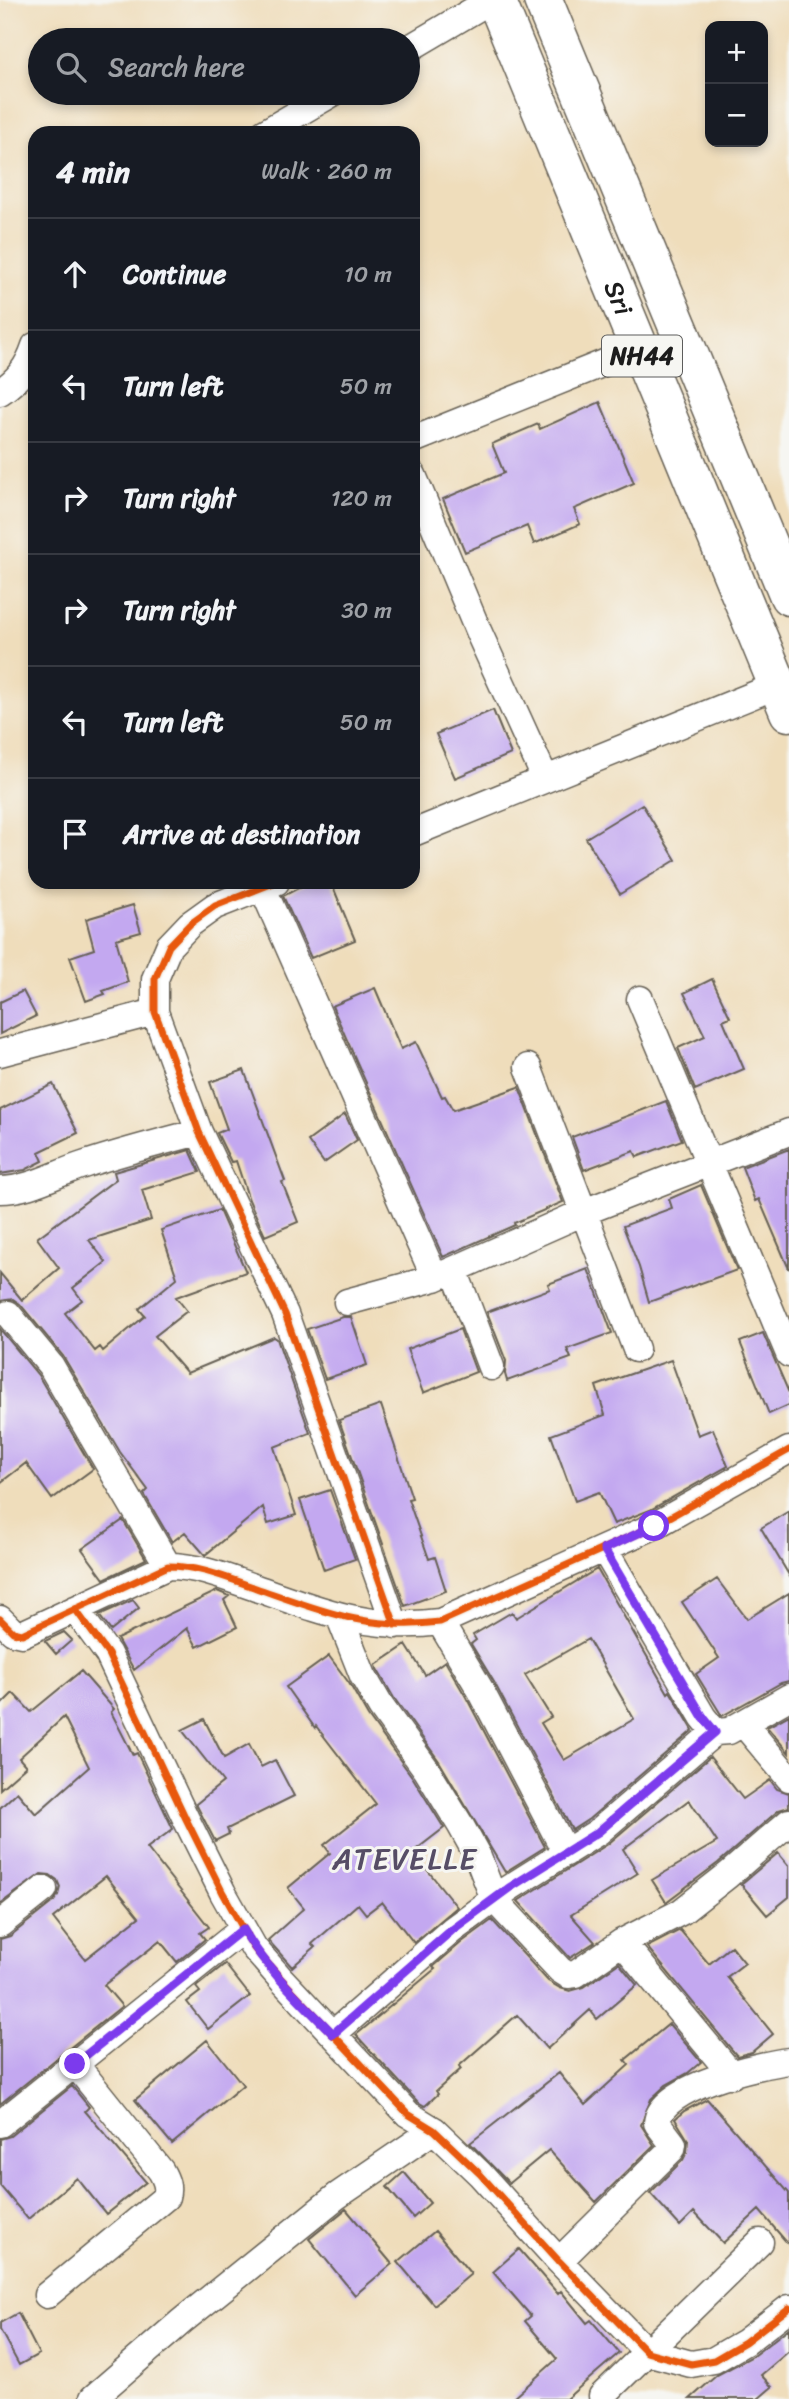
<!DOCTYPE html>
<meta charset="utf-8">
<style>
body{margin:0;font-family:Sriracha,sans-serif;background:#242831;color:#f1f3f6}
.controls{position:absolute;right:21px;top:21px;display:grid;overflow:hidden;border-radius:14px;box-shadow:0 4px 10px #0003}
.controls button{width:63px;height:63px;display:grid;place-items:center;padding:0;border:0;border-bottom:2px solid #363941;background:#171b24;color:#f1f3f6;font:35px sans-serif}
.stop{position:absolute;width:21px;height:21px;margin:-16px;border:5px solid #7c3aed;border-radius:50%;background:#fff}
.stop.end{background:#7c3aed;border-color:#fff;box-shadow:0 2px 7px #0008}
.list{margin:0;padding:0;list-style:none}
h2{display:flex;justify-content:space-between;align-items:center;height:91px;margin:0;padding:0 28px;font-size:30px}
h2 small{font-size:23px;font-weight:400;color:#9ea1a6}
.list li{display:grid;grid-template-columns:46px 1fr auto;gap:21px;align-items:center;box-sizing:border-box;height:112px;padding:0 28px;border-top:2px solid #363941}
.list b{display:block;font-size:26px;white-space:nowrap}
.list em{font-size:23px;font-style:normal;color:#9ea1a6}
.icon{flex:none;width:38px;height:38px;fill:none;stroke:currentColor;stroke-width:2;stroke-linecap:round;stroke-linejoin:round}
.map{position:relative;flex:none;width:789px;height:2399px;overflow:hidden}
.search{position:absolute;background:#171b24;box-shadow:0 4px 10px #0003;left:28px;top:28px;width:392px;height:77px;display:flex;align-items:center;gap:18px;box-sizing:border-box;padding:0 24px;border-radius:38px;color:#9ea1a6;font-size:26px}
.panel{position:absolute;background:#171b24;box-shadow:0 4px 10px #0003;left:28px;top:126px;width:392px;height:763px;border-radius:21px}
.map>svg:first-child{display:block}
</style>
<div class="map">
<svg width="789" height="2399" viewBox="0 0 789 2399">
<rect width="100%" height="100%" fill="#f6f6f2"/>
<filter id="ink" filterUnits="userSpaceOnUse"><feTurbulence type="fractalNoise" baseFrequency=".0143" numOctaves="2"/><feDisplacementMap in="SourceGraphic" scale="14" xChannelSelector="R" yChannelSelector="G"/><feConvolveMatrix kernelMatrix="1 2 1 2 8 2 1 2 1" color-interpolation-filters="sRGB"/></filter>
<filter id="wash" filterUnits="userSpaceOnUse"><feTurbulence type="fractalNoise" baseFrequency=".00686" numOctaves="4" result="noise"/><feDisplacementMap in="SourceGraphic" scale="28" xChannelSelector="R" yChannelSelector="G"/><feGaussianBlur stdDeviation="1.57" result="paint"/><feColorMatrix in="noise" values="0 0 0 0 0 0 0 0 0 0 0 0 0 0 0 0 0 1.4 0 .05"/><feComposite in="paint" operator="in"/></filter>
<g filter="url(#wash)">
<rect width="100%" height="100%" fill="#efddbb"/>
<g id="blocks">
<path fill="#c3a8f0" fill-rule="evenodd" d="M600,402L634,483L574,509L580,524L534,544L527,526L465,552L443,499L504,473L492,444L538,424L540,429Z
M493,710L511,754L455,778L436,734Z
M642,804L676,860L620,894L586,838Z
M310,882H331L355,940L311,958L283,896Z
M133,905L141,932L116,939L128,982L103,991L105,994L86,1001L70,957L94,949L86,919Z
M712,979L730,1017L723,1020L744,1069L695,1090L678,1048L705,1036L684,993Z
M375,988L401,1049L416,1042L442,1097L445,1096L453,1110L519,1087L563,1202L514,1223L515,1225L443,1257L332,1006Z
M23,991L36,1016L0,1034V1002Z
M244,1070L285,1181L282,1182L298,1222L265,1236L249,1200L236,1161L231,1162L217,1133L227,1129L210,1082Z
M53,1084L78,1133L39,1152L43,1161L25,1170L0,1174V1110Z
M666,1101L682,1140L637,1157L634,1151L584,1170L572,1137Z
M345,1114L357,1140L324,1163L308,1141Z
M789,1149V1269L759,1199L755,1201L742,1167Z
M190,1150L200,1172L142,1190L151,1220L89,1240L106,1262L73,1288L82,1300L65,1313L95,1351L100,1347L103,1351L145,1316L139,1309L177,1278L161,1230L219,1210L246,1272L176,1297L187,1311L155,1336L187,1373L274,1337L277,1339L310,1433L274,1447L296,1515L268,1524L263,1507L205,1555L185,1532L172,1542L144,1494L148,1490L120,1452L63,1356L20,1304L13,1299L0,1301V1273L22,1300L59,1268L37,1238L116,1179L114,1172Z
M701,1185L737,1270L649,1302L639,1267L623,1226L672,1208L669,1199Z
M588,1269L612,1333L567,1349L571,1358L507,1381L505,1374L506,1361L487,1312L550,1289L548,1284Z
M343,1317H351L367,1365L325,1379L307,1329Z
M0,1329L38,1375L93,1469L52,1499L26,1463L0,1483Z
M460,1329L476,1372L423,1393L407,1349Z
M763,1333L789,1393V1405L769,1414L740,1342Z
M671,1360L698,1435L713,1429L728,1466L650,1510L614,1524L599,1492L575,1501L551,1435L605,1415L596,1386Z
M381,1405L412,1498L408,1499L429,1559L435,1557L446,1591L405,1606L339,1420Z
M330,1490L355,1559L324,1570L300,1500Z
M789,1511V1575L761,1528Z
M123,1520L146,1559L104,1579L82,1549Z
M597,1569L668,1693L670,1691L693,1730L589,1819L572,1830L494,1682L471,1644L476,1640L473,1635L512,1612L516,1618ZM588,1639L634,1719L564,1760L541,1723L551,1717L525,1675Z
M717,1579L747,1619L789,1593V1681L781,1683L722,1716L696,1674L719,1658L682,1602Z
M217,1591L229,1596L224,1600L237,1627L197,1647L187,1628L134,1670L117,1639Z
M133,1600L139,1608L111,1631L99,1615Z
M64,1632L72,1640L56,1654L45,1641Z
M406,1645L425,1675L445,1661L466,1697L545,1847L505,1872L439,1761L394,1698L377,1669L376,1665Z
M329,1656L349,1683L368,1716L413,1778L444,1828L413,1852L457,1907L414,1943L382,1902L366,1914L358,1904L312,1944L315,1947L292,1967L268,1940L304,1908L288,1888L330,1853L324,1845L376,1804L316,1726L315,1728L286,1687Z
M81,1671L114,1709L111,1712L133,1755L137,1753L173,1829L147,1848L209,1927L200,1933L205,1939L177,1962L160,1941L104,1985L122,2006L0,2104V1939L10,1936L54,1901L58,1895L60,1887L57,1880L50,1875L41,1874L0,1904V1808L17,1792L36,1814L89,1767L64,1717L19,1758L26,1766L0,1789V1706L13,1693L31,1712ZM106,1876L139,1917L85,1959L53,1918Z
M789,1715V1753L767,1727Z
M204,1719L224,1758L249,1744L261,1767L275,1760L294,1796L227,1829L229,1834L215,1841L196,1804L223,1782L182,1730Z
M710,1757L743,1799L770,1780L777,1789L789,1793V1807L779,1810L718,1863L666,1902L652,1880L717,1842L689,1800L623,1849L638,1873L571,1915L595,1942L570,1958L518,1901L608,1844Z
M778,1853L789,1866V1897L767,1915L741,1884Z
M492,1920L548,1981L560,1988L570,1991L584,1987L619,1963L637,1985L597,2019L590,2010L547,2049L517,2015L459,2066L461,2069L436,2091L438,2094L425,2106L418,2102L356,2035L435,1969L433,1967L462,1942Z
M680,1930L709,1964L731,1946L745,1963L727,1977L773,2034L752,2052L737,2056L647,1947Z
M225,1964L250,1996L208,2029L187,2002L200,1992L196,1987Z
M669,2024L701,2062L688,2073L666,2085L651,2099L641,2125L654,2145L596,2202L549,2150L509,2183L470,2143L559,2073L585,2105L629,2065L625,2060Z
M207,2040L243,2085L172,2144L135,2100Z
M72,2086L89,2107L85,2111L146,2182L106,2214L77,2178L28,2219L0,2186V2139L10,2136Z
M707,2099L789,2193V2245L759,2210L723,2243L694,2212L680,2226L650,2193L683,2160L687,2152L688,2140L675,2119L684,2111Z
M404,2172L430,2203L413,2218L387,2187Z
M346,2209L392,2264L355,2295L309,2239Z
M435,2231L471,2274L434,2305L398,2262Z
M519,2249L558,2294L561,2291L587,2323L591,2320L619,2353L566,2399H512L557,2359L525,2321L531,2316L493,2272Z
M18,2313L39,2354L19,2365L0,2330V2323Z
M789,2328V2351L761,2375L772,2387L758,2399H690L717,2375L753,2356Z"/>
</g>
</g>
<g filter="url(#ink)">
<use href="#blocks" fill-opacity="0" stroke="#666054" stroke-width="2"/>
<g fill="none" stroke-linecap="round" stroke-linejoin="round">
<g stroke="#666054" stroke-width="29">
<path id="street" d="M408,49L491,0
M264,133L333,93
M0,392C18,380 28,367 35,346
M413,440L639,349
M413,475L479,633L545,778
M413,833L778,685
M260,882L435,1278
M276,882L215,906L190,924L169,946L155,979V1012L199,1132L285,1314L395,1625
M640,999L789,1354
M0,1053L155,1012
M528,1067L636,1349
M0,1190C29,1190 55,1174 83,1165C121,1152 160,1142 199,1132
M454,1270L491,1367
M347,1302L435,1278L584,1212L789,1132
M8,1314L51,1366L168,1566
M604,1549L703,1717L715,1732L729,1731L789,1697
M75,1609L108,1654L186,1819L223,1893L254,1948L282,1980L408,2114L434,2130L480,2174L559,2261L647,2352L691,2364L714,2360L745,2342L789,2308
M340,1618L363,1676L381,1707L426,1769L461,1826L477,1855L494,1899L560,1970L568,1975L576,1974L622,1942L681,1912L728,1875L789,1822
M0,1619L13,1632L22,1634L168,1566C199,1566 227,1578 256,1588C322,1611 369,1631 440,1622L654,1526L789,1450
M440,1622L480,1689L566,1853
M743,1723L789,1778
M0,1924L44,1889
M622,1942L732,2075
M333,2034L452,1930L509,1888L598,1832L715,1732
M0,2124L243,1929
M559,2261L672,2149L673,2144L657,2123C659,2086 759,2065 789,2061
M47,2295L166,2197C169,2187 166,2180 161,2171L75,2064
M602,2396L760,2242
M93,2398L182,2321L337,2196L434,2130"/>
</g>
<g stroke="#666054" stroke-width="41">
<g id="highway">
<path id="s1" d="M496,0L789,712"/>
<path d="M543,0L789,596"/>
</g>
</g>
<use href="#street" stroke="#fff" stroke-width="26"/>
<use href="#highway" stroke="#fff" stroke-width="38"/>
<g stroke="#f6f6f2" stroke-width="11">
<path id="cycleway" d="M276,882L215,906L190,924L169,946L155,979V1012L199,1132L285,1314L395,1625
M75,1609L108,1654L186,1819L223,1893L254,1948L282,1980L408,2114L434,2130L480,2174L559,2261L647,2352L691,2364L714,2360L745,2342L789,2308
M0,1619L13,1632L22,1634L168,1566C199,1566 227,1578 256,1588C322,1611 369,1631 440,1622L654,1526L789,1450"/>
</g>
<use href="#cycleway" stroke="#e8590c" stroke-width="7"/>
</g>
</g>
<g fill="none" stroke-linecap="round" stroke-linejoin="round" filter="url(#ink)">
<path stroke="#7c3aed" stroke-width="9" d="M75,2064L243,1929C266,1969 301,2001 333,2034L452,1930L509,1888L598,1832L715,1732L703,1717L604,1549L654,1526"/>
</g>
<g text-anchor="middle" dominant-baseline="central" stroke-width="6" stroke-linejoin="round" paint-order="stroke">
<rect fill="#f6f6f2" stroke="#5d5d5c" stroke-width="2" x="602" y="335.5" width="80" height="41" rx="5"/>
<g font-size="24" font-weight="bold" fill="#1c1c1c">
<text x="642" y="356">NH44</text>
</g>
<g font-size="26" fill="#1c1c1c" stroke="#f6f6f2">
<text stroke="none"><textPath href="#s1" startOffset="322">Sri</textPath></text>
</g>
<g font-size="30" letter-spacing="2" fill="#564d66" stroke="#f6f6f2">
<text x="405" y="1859">ATEVELLE</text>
</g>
</g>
</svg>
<div class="controls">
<button>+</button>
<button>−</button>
</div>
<div class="stop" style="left:654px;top:1526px"></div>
<div class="stop end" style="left:75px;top:2064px"></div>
<div class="search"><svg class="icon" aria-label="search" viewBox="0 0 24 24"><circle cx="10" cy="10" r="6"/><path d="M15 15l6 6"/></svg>Search here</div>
<section class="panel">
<h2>4 min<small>Walk · 260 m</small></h2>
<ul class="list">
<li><svg class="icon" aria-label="ahead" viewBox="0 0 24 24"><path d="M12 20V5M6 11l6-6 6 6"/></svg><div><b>Continue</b></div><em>10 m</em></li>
<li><svg class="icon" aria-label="left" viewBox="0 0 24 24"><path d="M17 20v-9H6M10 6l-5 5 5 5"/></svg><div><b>Turn left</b></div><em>50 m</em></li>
<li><svg class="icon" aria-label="right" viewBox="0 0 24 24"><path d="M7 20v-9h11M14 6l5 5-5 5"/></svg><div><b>Turn right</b></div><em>120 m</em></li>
<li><svg class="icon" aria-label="right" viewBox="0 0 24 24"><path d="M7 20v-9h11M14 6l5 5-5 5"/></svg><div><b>Turn right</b></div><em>30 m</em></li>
<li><svg class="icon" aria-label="left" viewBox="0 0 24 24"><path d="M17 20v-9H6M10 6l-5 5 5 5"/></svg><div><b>Turn left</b></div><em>50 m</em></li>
<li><svg class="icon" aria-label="arrive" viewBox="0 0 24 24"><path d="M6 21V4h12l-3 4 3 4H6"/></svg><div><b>Arrive at destination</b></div></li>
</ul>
</section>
</div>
